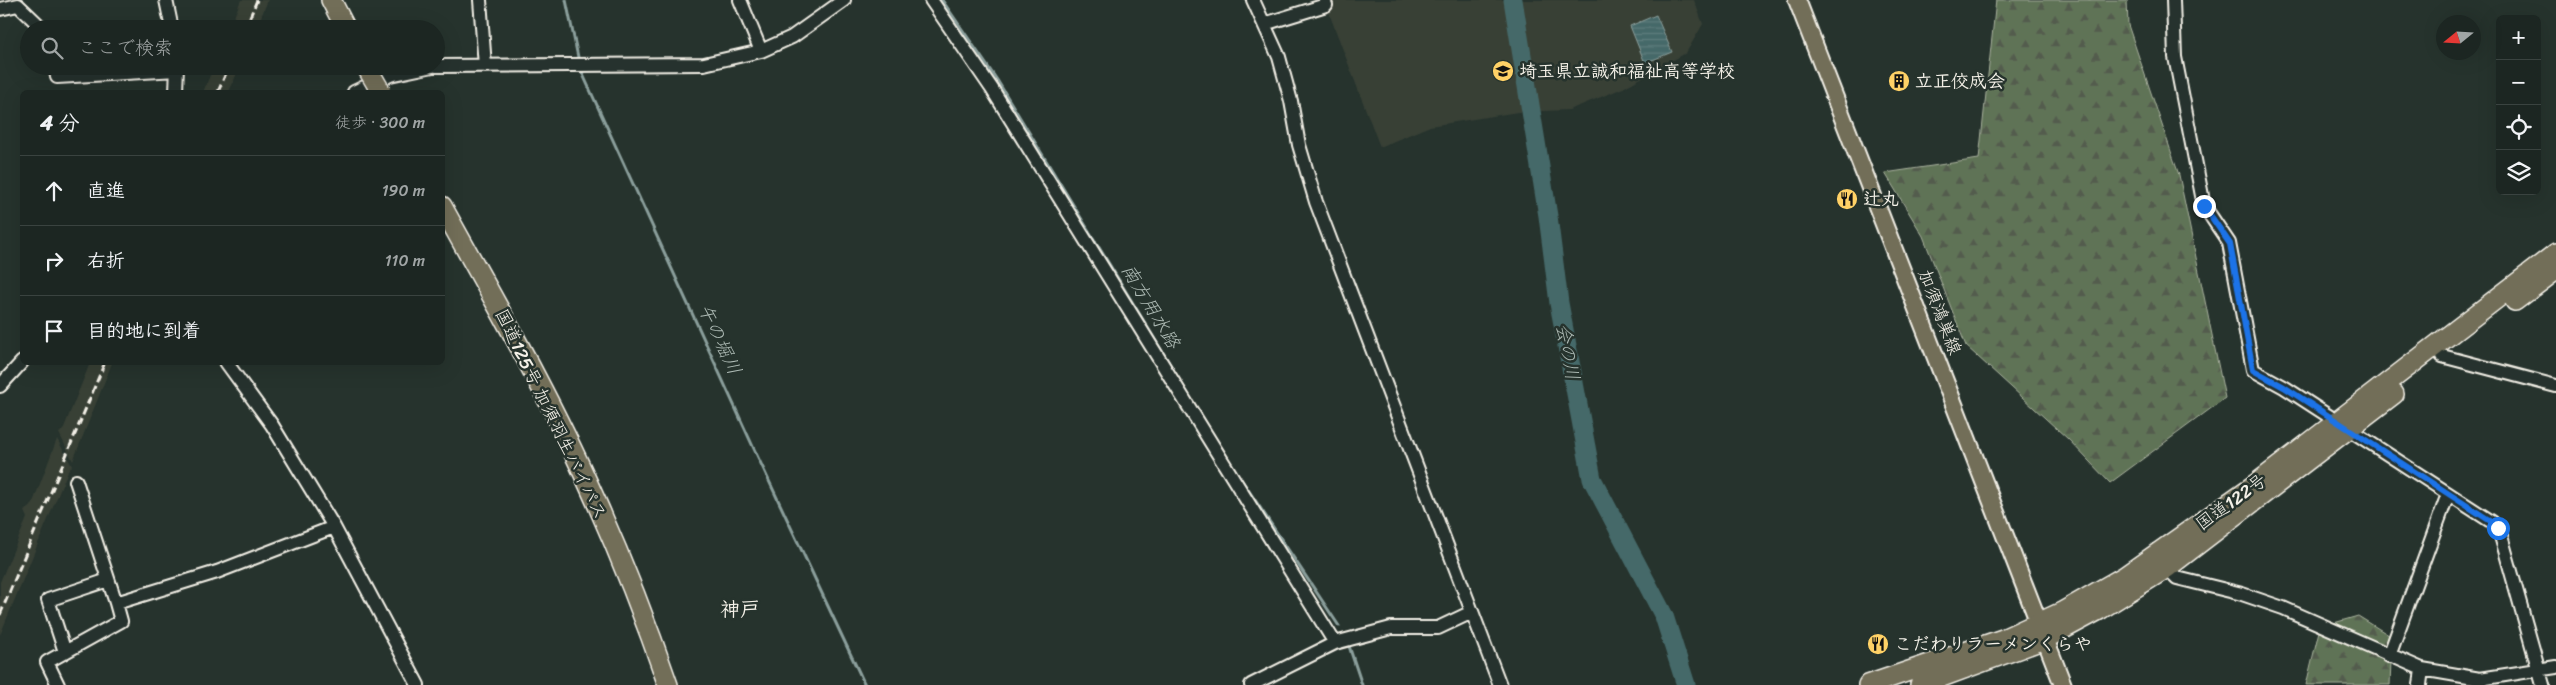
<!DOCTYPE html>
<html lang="ja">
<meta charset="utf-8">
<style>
body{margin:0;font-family:Sriracha,"Klee One",sans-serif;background:#29322f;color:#f1f3f6}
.controls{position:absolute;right:15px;top:15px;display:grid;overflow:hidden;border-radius:8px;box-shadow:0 5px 20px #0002}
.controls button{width:45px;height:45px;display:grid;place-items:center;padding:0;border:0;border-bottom:1px solid #3a4340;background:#1c2622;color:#f1f3f6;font:25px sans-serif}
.compass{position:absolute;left:2436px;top:15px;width:45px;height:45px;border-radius:50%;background:#1c2622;box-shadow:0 5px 20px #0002;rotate:252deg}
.stop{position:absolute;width:15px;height:15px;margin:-11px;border:4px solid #1a73e8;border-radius:50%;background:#fff}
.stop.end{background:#1a73e8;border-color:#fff;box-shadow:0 1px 5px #0008}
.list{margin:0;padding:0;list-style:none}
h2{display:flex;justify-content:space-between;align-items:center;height:65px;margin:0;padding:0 20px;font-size:21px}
h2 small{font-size:16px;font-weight:400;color:#a0a5a5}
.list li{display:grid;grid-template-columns:32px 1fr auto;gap:15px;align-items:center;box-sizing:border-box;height:70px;padding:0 20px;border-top:1px solid #3a4340}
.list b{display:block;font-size:19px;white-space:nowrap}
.list em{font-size:16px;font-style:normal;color:#a0a5a5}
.icon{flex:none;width:28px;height:28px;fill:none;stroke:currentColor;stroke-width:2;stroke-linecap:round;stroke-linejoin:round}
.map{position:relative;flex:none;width:2556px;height:685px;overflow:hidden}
.search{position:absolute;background:#1c2622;box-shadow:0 5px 20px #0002;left:20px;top:20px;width:425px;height:55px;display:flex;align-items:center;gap:12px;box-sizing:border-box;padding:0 18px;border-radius:28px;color:#a0a5a5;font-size:19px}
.panel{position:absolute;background:#1c2622;box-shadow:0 5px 20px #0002;left:20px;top:90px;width:425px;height:275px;border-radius:8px}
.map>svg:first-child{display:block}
</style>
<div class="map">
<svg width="2556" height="685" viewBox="0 0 2556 685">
<defs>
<pattern id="forest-firs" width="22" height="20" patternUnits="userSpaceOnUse" patternTransform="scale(1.25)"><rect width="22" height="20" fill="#5f7356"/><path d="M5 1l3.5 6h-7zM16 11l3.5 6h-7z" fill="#535b4d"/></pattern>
<pattern id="water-rules" width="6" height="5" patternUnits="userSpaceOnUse" patternTransform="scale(1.25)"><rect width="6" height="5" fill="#456969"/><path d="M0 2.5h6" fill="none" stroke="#607f7e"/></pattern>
</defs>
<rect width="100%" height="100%" fill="#26332d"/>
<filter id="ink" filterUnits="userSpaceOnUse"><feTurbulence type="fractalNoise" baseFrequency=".02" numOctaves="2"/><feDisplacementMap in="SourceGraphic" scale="10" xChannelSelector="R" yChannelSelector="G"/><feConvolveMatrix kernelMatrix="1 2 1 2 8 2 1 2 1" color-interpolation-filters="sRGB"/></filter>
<g filter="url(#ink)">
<path fill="#384036" d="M241,0H268L256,29H229Z
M1324,0H1694L1703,24L1686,53L1623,88L1569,110L1518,112L1430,126L1380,147Z
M214,66H240L229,92H203Z
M90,363H112L73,461L59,433L63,430Z
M57,439L72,466L68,471L0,635V582L27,518L24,511L32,505Z"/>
<path fill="url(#forest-firs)" stroke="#aab29f" d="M1996,0H2127L2128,25L2179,175L2225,398L2110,483L2068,439L1966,346L1923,236L1885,173L1979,159Z
M2358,616L2392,637L2390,685H2306L2320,627Z"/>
<path fill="url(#water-rules)" stroke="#8b9f9c" d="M1656,15L1672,52L1645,63L1630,26Z"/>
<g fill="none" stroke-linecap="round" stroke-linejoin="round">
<path stroke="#8b9f9c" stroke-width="3" d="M566,0L579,62
M942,0L997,80L1173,369
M580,68L755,451L865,685
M1239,476L1339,626
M1348,643L1362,685"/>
<path stroke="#456969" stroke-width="19" d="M1513,0L1548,216L1559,303L1592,479L1664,616L1686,685"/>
<g stroke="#f4f1e8" stroke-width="16">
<path id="minor" d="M166,0L172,29
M480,0L485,66
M740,0L761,51
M931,0L992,89L1335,643
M1253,0L1279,57L1291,101L1299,145L1316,202L1500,685
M2173,0L2175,57L2204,206L2229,243L2253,370L2284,387L2492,522L2501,536L2543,685
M0,9L18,5L43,29
M1264,24L1326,5
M55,66L57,77L177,70
M436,66L704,64L761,51L792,37L844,0
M176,92L177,66
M354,92L390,75L433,66
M2442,356L2556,386
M226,362L272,425L334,527L418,685
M0,386L22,362
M76,481L116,603
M2167,568L2177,578L2242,594L2283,608L2422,669L2480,679L2556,667
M65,652L48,600L108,580
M2389,656L2448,494
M58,685L47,662L121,621L116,603L217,572L334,527
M1251,685L1335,643L1391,628H1438L1472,612
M2420,685L2422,669"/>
</g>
<g stroke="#f4f1e8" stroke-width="20">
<path id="major" d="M1797,0L2063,685"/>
</g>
<g stroke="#f4f1e8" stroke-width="22">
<path id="highway" d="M331,0L346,29
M442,206C493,299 547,391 590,488C619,552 645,618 668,685
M2515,301L2556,270
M1868,685L2003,639L2062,612L2125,576L2257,483L2556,253
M1920,685L2045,639L2101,609L2167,568L2394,394"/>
</g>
<use href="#minor" stroke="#26332d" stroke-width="12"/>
<use href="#major" stroke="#726e59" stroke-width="16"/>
<use href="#highway" stroke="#726e59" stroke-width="19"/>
<path stroke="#f4f1e8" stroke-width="3" stroke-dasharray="8 4" stroke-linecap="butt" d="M245,29L257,0
M218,92L229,66
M0,615L105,362"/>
<g stroke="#f4f1e8" stroke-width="22" stroke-linecap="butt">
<path id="highway-bridge" d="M366,66L381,92"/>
</g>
<use href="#highway-bridge" stroke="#726e59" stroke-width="19"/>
</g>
</g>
<g fill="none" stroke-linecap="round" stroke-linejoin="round" filter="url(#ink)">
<path stroke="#1a73e8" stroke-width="6" d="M2204,206L2230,244L2253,370L2284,387L2492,522L2498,528"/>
</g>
<defs>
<g id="school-disc" transform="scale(1.125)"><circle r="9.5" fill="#ffd166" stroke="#26332d"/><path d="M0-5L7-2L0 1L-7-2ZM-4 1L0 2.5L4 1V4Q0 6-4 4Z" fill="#111"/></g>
<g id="building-disc" transform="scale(1.125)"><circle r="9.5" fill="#ffd166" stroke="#26332d"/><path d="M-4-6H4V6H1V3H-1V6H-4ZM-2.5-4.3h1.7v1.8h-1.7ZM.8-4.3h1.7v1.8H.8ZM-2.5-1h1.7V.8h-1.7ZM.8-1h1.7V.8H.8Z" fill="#111"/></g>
<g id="restaurant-disc" transform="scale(1.125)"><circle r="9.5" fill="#ffd166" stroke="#26332d"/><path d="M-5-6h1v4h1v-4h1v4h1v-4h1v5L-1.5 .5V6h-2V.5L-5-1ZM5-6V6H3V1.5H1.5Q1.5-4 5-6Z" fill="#111"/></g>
</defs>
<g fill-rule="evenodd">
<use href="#school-disc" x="1503" y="71"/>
<use href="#building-disc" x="1899" y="81"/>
<use href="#restaurant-disc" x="1847" y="199"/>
<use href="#restaurant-disc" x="1878" y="644"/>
</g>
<g text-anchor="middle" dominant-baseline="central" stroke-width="5" stroke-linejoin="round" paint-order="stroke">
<g font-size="18" font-weight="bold" fill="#f4f1e8" stroke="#26332d" text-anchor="start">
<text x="1519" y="71">埼玉県立誠和福祉高等学校</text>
<text x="1915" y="81">立正佼成会</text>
<text x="1863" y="199">辻丸</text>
<text x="1894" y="644">こだわりラーメンくらや</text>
</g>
<g font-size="18" fill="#f4f1e8" stroke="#26332d">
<text transform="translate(1940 312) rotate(69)">加須鴻巣線</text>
<text transform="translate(551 414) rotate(64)">国道125号 加須羽生バイパス</text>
<text transform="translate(2231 502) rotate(-36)">国道122号</text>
</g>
<g font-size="19" font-style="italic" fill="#aebbb5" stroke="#26332d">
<text transform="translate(1151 306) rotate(59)">南方用水路</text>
<text transform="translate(720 339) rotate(65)">午の堀川</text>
<text transform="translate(1568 352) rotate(79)">会の川</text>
</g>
<g font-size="20" font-weight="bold" fill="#f4f1e8" stroke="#26332d">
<text x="740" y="609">神戸</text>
</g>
</g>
</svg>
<div class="controls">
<button>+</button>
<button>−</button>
<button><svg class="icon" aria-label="locate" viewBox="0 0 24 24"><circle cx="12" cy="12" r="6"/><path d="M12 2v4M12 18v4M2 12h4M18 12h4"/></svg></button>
<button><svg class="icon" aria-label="layers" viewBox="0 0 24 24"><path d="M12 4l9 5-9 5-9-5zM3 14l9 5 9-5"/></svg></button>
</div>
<svg class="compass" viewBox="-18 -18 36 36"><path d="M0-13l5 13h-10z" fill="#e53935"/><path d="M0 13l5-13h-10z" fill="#a0a5a5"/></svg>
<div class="stop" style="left:2498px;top:528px"></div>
<div class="stop end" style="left:2204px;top:206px"></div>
<div class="search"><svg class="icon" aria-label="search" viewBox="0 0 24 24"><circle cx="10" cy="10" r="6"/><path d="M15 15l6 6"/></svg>ここで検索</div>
<section class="panel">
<h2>4 分<small>徒歩 · 300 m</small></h2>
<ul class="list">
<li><svg class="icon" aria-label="ahead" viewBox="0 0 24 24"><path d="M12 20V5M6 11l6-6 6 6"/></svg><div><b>直進</b></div><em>190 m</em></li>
<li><svg class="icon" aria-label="right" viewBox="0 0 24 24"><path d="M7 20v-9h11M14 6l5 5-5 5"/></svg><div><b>右折</b></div><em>110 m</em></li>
<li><svg class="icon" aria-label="arrive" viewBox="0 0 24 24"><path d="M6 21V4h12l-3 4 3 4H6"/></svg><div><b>目的地に到着</b></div></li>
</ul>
</section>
</div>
